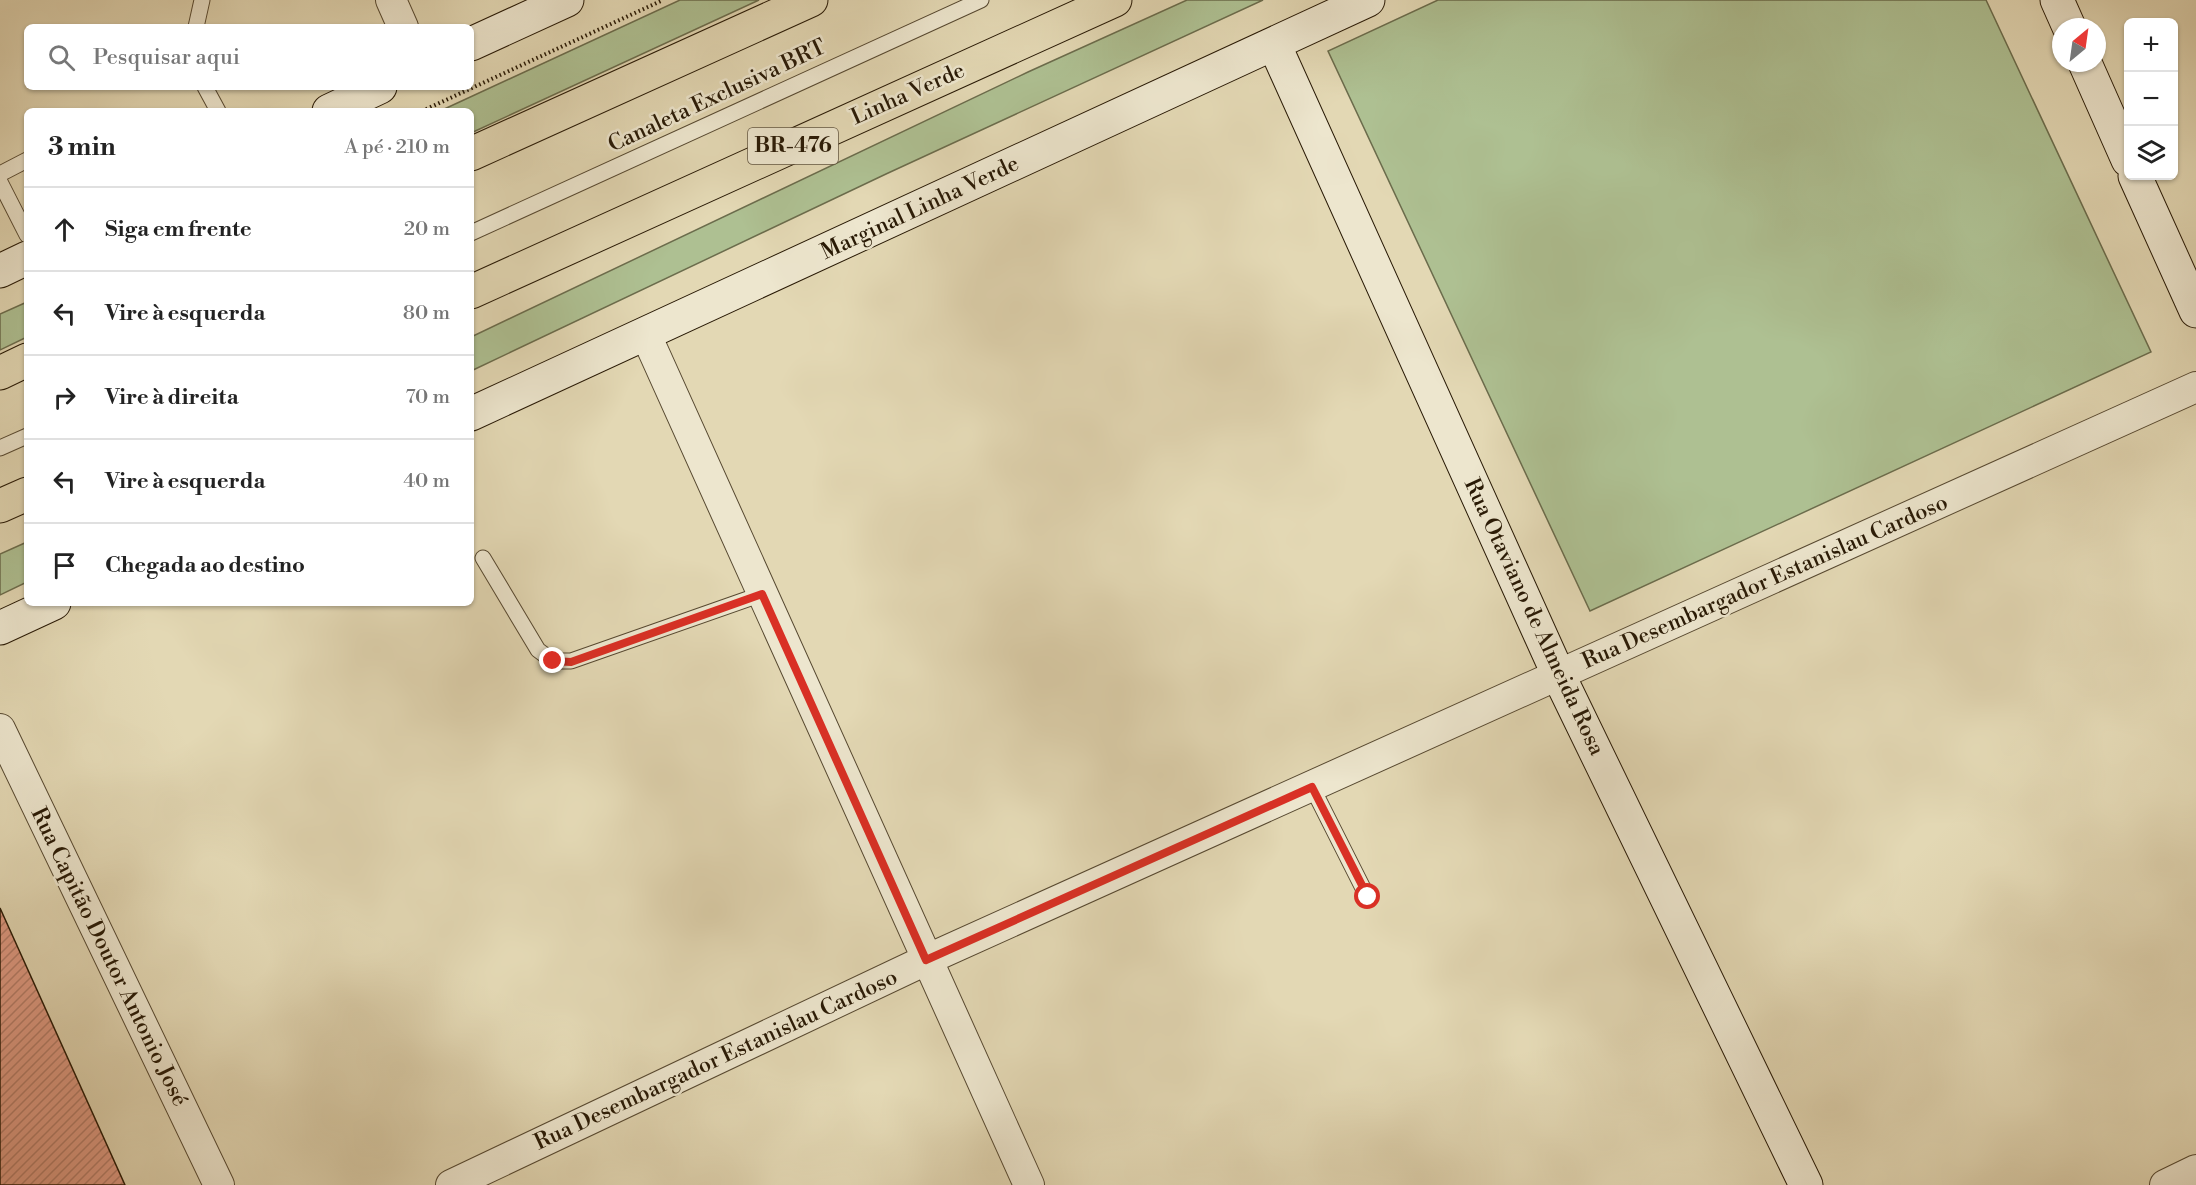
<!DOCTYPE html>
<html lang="pt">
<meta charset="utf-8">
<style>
body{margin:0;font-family:"Libre Bodoni",serif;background:#f6f6f6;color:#222}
.controls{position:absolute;right:18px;top:18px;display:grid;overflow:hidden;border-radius:9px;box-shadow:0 2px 4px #0004}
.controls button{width:54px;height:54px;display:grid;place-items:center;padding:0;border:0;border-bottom:2px solid #e0e0e0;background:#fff;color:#222;font:30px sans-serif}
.compass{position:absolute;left:2052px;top:18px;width:54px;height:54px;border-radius:50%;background:#fff;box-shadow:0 2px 4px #0004;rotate:29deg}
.stop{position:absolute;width:18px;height:18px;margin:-14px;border:4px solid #d93025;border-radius:50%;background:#fff}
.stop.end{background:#d93025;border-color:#fff;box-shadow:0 2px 6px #0008}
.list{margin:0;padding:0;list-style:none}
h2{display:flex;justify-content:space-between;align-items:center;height:78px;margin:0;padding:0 24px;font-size:26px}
h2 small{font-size:20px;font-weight:400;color:#767676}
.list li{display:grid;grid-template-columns:39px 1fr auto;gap:18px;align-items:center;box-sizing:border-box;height:84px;padding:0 24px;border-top:2px solid #e0e0e0}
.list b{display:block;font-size:22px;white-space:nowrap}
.list em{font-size:20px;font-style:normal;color:#767676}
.icon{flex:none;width:33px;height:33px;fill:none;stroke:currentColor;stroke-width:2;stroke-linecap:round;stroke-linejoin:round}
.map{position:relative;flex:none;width:2196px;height:1185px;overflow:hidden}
.search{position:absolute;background:#fff;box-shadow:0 2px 4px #0004;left:24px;top:24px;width:450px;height:66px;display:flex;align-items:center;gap:15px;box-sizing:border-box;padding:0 21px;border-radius:9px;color:#767676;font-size:22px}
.panel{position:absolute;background:#fff;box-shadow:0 2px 4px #0004;left:24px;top:108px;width:450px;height:498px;border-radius:9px}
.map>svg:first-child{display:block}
</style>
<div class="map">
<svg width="2196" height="1185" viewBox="0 0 2196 1185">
<defs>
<pattern id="building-hatch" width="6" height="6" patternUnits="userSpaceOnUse" patternTransform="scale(1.5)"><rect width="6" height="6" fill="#df9a83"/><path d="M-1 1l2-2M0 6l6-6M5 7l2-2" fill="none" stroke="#b57d69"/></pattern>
</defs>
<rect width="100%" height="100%" fill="#e3d8b4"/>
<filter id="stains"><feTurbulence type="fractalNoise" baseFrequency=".00333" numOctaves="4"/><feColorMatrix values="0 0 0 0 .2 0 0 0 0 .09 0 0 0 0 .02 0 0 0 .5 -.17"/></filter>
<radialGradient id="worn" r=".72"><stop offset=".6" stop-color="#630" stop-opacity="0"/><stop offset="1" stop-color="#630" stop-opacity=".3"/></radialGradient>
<path fill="#aec092" stroke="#6b6c4c" stroke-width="1.5" d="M680,0H759L471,133V111H440Z
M1187,0H1263L886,174L471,371V337L1028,72Z
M1438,0H1986L2151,352L1590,611L1328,51Z
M27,302V337L0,350V314Z
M27,542V582L0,595V554Z"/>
<path fill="url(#building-hatch)" stroke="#281905" stroke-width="1.5" d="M0,908L125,1185H0Z"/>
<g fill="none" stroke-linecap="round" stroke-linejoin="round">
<g stroke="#574931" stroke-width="17">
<path id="lane" d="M196,27L202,0
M205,87L218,111
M0,174L27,160
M0,182L27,235
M471,233L981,0
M0,448L27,436
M483,558L538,650L553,661H571L762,594
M1312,787L1368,898"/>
</g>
<g stroke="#574931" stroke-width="32">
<path id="street" d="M391,0L403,27
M646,335L1029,1185
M0,729L219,1185
M451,1185L926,960L2196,387
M2165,1185L2196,1170"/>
</g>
<g stroke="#281905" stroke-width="35">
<path id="secondary" d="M2057,0L2069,27
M471,44L567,0
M1274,44L1559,676L1806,1185
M2085,63L2128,160
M329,111L380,87
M2135,176L2196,311
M0,271L27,258
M471,414L1368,0
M0,628L54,603"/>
</g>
<g stroke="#281905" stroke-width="35">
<path id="highway" d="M471,154L811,0
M471,292L1115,0
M0,373L27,360
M0,506L27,494"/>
</g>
<path stroke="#281905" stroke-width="4" stroke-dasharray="1.5 3" stroke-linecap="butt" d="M422,111L663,0"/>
<use href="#lane" stroke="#ede6ce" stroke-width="15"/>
<use href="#street" stroke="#ede6ce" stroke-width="30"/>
<use href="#secondary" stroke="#ede6ce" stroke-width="33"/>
<use href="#highway" stroke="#e3d8b4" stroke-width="33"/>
</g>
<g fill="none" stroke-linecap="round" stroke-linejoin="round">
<path stroke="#d93025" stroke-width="8" d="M553,661L571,662L762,594L926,960L1312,787L1368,897"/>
</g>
<g text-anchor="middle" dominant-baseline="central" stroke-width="5" stroke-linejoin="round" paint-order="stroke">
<rect fill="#ede6ce" stroke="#635641" stroke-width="1.5" x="748" y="128" width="90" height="36" rx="4.5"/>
<g font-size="21" font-weight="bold" fill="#281905">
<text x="793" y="146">BR-476</text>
</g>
<g font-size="22" fill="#281905" stroke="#ede6ce">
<text transform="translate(908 94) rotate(-24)">Linha Verde</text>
<text transform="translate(717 96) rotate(-25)">Canaleta Exclusiva BRT</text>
<text transform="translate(920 208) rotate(-25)">Marginal Linha Verde</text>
<text transform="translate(1765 582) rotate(-24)">Rua Desembargador Estanislau Cardoso</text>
<text transform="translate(1534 617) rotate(65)">Rua Otaviano de Almeida Rosa</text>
<text transform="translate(109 957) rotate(64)">Rua Capitão Doutor Antonio José</text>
<text transform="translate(716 1060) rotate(-25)">Rua Desembargador Estanislau Cardoso</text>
</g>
</g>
<rect width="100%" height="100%" filter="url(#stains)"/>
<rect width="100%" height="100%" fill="url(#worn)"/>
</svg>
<div class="controls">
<button>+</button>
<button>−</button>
<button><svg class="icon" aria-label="layers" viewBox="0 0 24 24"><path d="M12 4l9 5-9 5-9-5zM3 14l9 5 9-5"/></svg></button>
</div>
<svg class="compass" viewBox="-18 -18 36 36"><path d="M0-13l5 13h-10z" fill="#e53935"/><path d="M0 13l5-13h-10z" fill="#767676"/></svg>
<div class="stop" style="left:1368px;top:897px"></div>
<div class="stop end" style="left:553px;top:661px"></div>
<div class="search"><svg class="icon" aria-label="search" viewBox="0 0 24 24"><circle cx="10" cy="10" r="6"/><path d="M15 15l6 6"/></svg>Pesquisar aqui</div>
<section class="panel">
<h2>3 min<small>A pé · 210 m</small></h2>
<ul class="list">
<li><svg class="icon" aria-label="ahead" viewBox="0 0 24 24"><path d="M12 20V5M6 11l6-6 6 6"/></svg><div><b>Siga em frente</b></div><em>20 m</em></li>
<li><svg class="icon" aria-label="left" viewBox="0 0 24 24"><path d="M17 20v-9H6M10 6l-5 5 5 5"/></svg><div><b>Vire à esquerda</b></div><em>80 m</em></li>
<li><svg class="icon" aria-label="right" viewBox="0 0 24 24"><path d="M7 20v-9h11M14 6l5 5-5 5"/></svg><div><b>Vire à direita</b></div><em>70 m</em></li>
<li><svg class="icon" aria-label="left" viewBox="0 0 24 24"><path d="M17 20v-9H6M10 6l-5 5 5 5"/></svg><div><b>Vire à esquerda</b></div><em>40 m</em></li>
<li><svg class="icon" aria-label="arrive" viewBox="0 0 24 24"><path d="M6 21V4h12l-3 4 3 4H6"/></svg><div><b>Chegada ao destino</b></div></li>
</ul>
</section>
</div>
